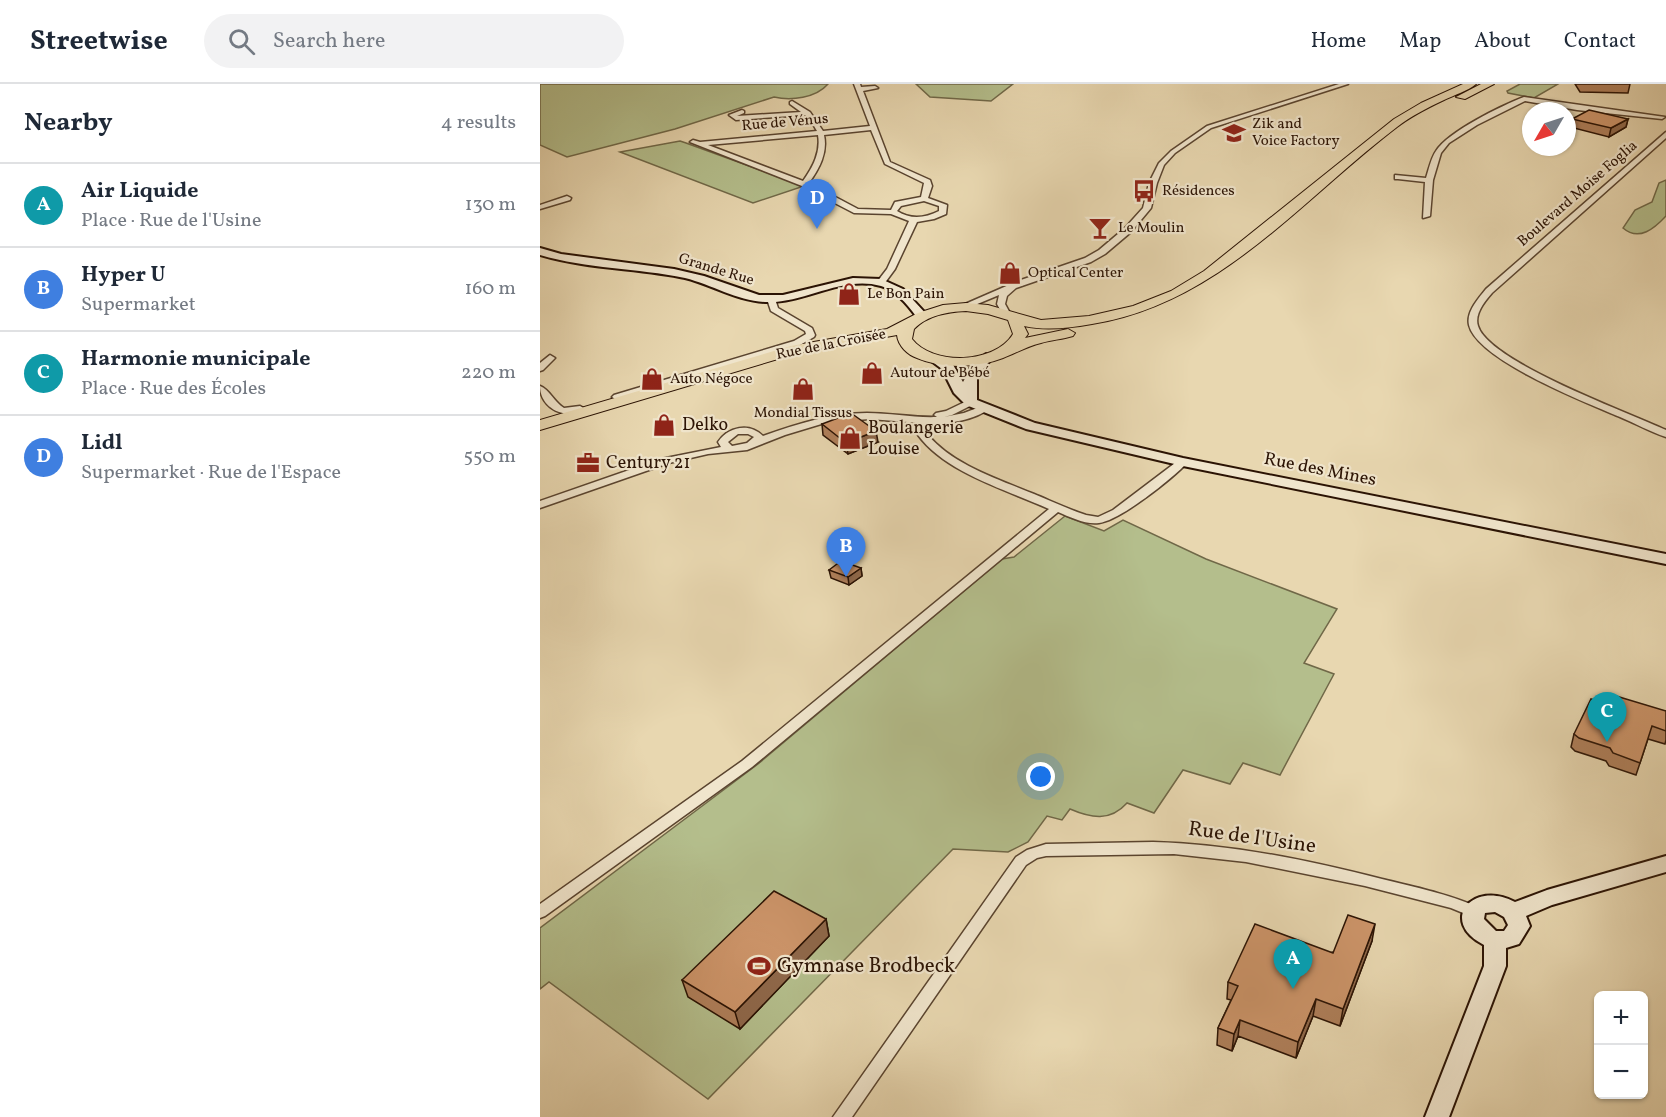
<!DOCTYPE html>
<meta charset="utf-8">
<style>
body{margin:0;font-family:Vollkorn,serif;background:#f2f2f3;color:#1f2937}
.controls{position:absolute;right:18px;bottom:18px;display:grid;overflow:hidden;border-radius:9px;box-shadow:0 2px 4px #0004}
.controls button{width:54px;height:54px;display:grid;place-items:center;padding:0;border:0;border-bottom:2px solid #e0e1e3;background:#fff;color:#1f2937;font:30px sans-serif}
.compass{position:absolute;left:982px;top:18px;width:54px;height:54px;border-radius:50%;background:#fff;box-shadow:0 2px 4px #0004;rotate:231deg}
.you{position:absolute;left:501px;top:693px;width:21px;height:21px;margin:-15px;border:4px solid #fff;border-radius:50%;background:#1a73e8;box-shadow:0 0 0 9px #1a73e833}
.badge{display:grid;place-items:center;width:39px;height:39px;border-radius:50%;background:#0b8043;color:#fff;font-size:20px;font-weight:700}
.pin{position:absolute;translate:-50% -50px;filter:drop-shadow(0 2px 3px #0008)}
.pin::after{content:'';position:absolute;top:32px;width:21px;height:18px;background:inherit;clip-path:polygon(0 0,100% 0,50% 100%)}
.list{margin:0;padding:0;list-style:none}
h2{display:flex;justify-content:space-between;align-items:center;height:78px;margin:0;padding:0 24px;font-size:26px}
h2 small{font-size:20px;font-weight:400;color:#747a83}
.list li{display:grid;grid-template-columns:39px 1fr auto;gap:18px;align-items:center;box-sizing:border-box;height:84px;padding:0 24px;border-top:2px solid #e0e1e3}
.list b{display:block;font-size:22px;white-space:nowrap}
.list p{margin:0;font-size:20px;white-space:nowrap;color:#747a83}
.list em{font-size:20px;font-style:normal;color:#747a83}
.icon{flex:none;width:33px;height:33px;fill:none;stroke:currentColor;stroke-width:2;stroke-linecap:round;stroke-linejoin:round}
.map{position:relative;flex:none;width:1126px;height:1033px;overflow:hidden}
header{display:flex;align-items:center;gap:36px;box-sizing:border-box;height:84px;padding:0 30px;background:#fff;border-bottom:2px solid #e0e1e3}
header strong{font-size:28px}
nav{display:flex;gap:33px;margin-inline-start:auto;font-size:21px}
.search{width:420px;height:54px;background:#f2f2f3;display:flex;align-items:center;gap:15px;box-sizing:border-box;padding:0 21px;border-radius:33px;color:#747a83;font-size:22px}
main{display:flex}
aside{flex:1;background:#fff}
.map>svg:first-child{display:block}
</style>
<header>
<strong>Streetwise</strong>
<div class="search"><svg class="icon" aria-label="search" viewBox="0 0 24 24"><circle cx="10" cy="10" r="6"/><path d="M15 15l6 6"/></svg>Search here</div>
<nav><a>Home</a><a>Map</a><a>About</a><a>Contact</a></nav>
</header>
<main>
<aside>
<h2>Nearby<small>4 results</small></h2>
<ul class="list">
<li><span class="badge" style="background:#0f9aa8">A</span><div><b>Air Liquide</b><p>Place · Rue de l'Usine</p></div><em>130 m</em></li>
<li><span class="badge" style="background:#3f7fe0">B</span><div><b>Hyper U</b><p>Supermarket</p></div><em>160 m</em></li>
<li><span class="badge" style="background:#0f9aa8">C</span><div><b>Harmonie municipale</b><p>Place · Rue des Écoles</p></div><em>220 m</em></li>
<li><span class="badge" style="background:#3f7fe0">D</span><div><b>Lidl</b><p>Supermarket · Rue de l'Espace</p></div><em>550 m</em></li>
</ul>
</aside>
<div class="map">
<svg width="1126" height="1033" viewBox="0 0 1126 1033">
<rect width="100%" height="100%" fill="#e8d7b0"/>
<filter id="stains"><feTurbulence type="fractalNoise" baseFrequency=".00333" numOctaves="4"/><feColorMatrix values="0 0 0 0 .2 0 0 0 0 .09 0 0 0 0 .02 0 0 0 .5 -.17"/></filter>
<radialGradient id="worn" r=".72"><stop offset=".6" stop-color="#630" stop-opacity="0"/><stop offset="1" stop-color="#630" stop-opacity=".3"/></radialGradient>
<path fill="#b4be8c" stroke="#706848" stroke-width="1.5" d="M0,0H288C276,14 251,17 234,13L135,45L27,73L0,61Z
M376,0H473L451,17L390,13Z
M980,0H1018L994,14L968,9L967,7Z
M140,57L146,59L264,102L213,119L80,68Z
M1126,96V132C1115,144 1099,158 1083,144L1095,126L1112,118L1119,99Z
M525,432L564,447L583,436L666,475L797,525L764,579L794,590L740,691L703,679L690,700L643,686L614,729L587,719C570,738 551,734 530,725L522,736L507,732L488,758L468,768L413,765L168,1015L9,898L0,905V844L218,680L462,475L474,473Z"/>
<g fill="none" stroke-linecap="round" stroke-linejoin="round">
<g stroke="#5a442f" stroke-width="3">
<path id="street" d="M314,0H320L321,3L335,2L338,4L323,7L350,78L390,96L392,102L388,114L407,121L406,130L394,135L377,138L355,185L344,200L341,201L337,198L347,185L369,137L351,130L314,129L262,102L150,58L153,56L160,58L277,47L271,37L265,31L196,36L189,31L202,26L204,27V29L197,32L261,28L250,20V18L252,17L270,28L283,47L330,42ZM331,46L345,80L384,99L381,113L355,118L351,126L318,125L269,99C279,85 288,69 284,51ZM278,51C281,68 273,83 263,97L168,61ZM384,117L399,122V127C385,134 371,136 357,127L361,122Z
M799,0H808L671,44L635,69L624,81L617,99L611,124L591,148L565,170L551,178L476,204L467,212L465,220L471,231L470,233H464L457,220L459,211L423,226L416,224L478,197L545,174L559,166L585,144L603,124L609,99L619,79L631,67L667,42Z
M984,13L1125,33L1122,35L1037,26L985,17L937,41L909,59L901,69L893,96L890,132L883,134L885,98L858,95H855V91L886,94C889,85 891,74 896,67C909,47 961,22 984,13Z
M1126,48V54L952,209C945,217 934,230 938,242C949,278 1090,329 1126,346V353C1110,348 1095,339 1080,333C1047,319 937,276 929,241C926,228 938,215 946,205Z
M27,112L31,114L30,116L0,125V121Z
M231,212L235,215L238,224L272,244L275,251L274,253L260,261L80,315L77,316L72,313L74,311L254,257L266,250L265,247L231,227L227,215Z
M10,271L15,274L3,286L0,287V279Z
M0,302C10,306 14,318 24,324L40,322L45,325C27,337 0,325 0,302Z
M431,315L436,318L434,320L412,331L404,333L424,329L445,321L450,324C435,336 409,340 390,340L388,351C413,381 458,395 494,410C511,417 528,425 546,431L558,433L573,426L639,376L643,375L648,378C633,394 581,436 559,439C546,441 530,433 518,428L212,683L5,832L0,834V820L202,677L509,425C467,406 406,389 378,351L380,339L330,335L288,338L245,351L207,366L168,370L129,379L0,424V417L121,375L181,363L178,358C188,343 209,338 223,352C257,340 291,329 327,329C351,329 374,334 397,333L394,331L396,329L406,327ZM198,350H208L214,353L207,359L192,362L188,358Z
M613,758C691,760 767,776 842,795C875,803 908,810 938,823L941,827L938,831L933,833L911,824L825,802L706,778L634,770L506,772L497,774L486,781L312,1033H293L476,773L487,766L506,760Z"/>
</g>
<g stroke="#2b1304" stroke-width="4">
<path id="secondary" d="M0,164L21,170L134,185L164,192L219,211H243L313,194L341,195L363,205L388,232L382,236L378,235C369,222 356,206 341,202C303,191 265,219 228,218C199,218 173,201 145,194C97,184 47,185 0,171Z
M446,270L452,274L437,293V316L495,339L643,374L1126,470V480L643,382L486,345L426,321L414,309L402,285L390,276L396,272L412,279L423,298L432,281Z
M1126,772V788L1012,821L986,832L990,842L979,860L966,864V882L909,1033H885L944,882V861C898,838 932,795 975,818L1007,806ZM955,828L964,833L968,841L964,847H956L944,835L945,829Z"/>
</g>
<g stroke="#2b1304" stroke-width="2">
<path id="primary" d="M923,0H936C928,7 914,11 904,16C887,24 871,32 857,43C760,117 678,220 552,240C530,244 506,247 484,242L488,250L485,254L528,245L535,249L533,252C523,255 512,256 501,259C488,262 476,269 463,274C437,284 403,285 377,274C368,271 358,262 357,251L258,269L0,346V336L251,262L347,245L378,229L403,221L426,219L448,221L501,236L549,232L593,222L631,207L664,187L854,35L881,19ZM426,227L448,230L468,236L473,250C455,280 393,282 372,255L374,245C388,231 407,228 426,227Z
M941,0H954L925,15L916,13Z"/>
</g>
<use href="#street" fill="#f0e5cc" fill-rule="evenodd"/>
<use href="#secondary" fill="#f0e5cc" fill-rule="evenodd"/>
<use href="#primary" fill="#e8d7b0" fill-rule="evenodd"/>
</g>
<path fill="#af7f5a" stroke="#2b1304" stroke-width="1.5" d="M1035,0H1090L1088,9L1040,8Z
M1032,35H1088L1086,43L1069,53L1030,43Z
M282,340L338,358L308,370L283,351Z
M321,484L322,492L309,501L291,494L289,486Z
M1073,621L1126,627V656L1125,660L1108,655L1096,691L1069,682L1066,677L1035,667L1031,663L1034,650Z
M286,835L289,852L200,945L148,913L142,896Z
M832,857L800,942L773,932L756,974L698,952L692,967L677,961L678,944L691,916L687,915L688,898Z"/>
<path fill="#8f684a" stroke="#2b1304" stroke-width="1.5" d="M1088,35L1086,43L1069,53L1071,44Z
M336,347L338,358L308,370L306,359Z
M321,484L322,492L309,501L308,493Z
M286,835L289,852L200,945L195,928Z
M835,840L832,857L800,942L803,925Z
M776,915L773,932L756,974L758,958Z
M700,936L698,952L692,967L694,950Z"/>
<path fill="#cc9469" stroke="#2b1304" stroke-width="1.5" d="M1049,26L1088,35L1071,44L1032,35Z
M311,329L336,347L306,359L282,340Z
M301,477L321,484L308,493L289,486Z
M1076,612L1126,627V647L1112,642L1100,679L1073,669L1070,664L1039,654L1034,650L1051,615L1073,621Z
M234,807L286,835L195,928L142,896Z
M808,831L835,840L803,925L776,915L758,958L700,936L694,950L678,944L698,902L688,898L715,840L793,869Z"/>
<defs>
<g id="school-bare" transform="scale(1.8)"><path d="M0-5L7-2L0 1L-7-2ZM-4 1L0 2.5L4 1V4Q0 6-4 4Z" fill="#8f2418" stroke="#f0e5cc" stroke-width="2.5" paint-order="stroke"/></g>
<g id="bus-bare" transform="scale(1.8)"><path d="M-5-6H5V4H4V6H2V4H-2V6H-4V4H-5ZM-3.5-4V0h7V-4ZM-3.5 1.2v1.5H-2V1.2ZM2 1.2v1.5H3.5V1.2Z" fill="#8f2418" stroke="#f0e5cc" stroke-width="2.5" paint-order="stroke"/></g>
<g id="bar-bare" transform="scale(1.8)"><path d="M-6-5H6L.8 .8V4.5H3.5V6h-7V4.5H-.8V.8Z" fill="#8f2418" stroke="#f0e5cc" stroke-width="2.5" paint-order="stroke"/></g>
<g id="shop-bare" transform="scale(1.8)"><path d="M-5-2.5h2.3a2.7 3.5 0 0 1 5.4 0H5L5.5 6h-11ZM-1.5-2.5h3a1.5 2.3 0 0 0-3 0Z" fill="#8f2418" stroke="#f0e5cc" stroke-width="2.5" paint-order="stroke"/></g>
<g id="office-bare" transform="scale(1.8)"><path d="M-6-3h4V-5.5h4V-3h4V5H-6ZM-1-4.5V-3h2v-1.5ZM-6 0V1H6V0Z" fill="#8f2418" stroke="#f0e5cc" stroke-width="2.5" paint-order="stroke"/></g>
<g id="stadium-bare" transform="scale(1.8)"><path d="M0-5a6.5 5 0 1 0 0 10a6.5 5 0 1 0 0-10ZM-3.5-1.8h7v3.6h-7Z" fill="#8f2418" stroke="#f0e5cc" stroke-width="2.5" paint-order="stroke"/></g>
</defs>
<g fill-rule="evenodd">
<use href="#school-bare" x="694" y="49"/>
<use href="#bus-bare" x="604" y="107"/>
<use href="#bar-bare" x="560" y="144"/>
<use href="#shop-bare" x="470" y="189"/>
<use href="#shop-bare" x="309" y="210"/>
<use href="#shop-bare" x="332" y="289"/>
<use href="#shop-bare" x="112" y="295"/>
<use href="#shop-bare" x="263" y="305"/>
<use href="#shop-bare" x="124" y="341"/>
<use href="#shop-bare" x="310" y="354"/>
<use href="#office-bare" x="48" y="379"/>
<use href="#stadium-bare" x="219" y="882"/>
</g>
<g text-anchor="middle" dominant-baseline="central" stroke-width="4.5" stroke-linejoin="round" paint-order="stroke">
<g font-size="15" fill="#2b1304" stroke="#f0e5cc">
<text transform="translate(245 39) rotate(-5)">Rue de Vénus</text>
<text transform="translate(1038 110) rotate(-41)">Boulevard Moise Foglia</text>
<text transform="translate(176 186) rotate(17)">Grande Rue</text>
<text transform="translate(291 261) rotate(-11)">Rue de la Croisée</text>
</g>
<g font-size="15" fill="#2b1304" stroke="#f0e5cc" text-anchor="start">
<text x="712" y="40">Zik and<tspan x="712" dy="17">Voice Factory</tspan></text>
<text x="622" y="107">Résidences</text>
<text x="578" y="144">Le Moulin</text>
<text x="488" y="189">Optical Center</text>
<text x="327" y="210">Le Bon Pain</text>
<text x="350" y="289">Autour de Bébé</text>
<text x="130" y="295">Auto Négoce</text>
<text x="263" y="329" text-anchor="middle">Mondial Tissus</text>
</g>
<g font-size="18" fill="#2b1304" stroke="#f0e5cc" text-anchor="start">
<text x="142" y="341">Delko</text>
<text x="328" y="344">Boulangerie<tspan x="328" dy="21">Louise</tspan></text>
<text x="66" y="379">Century 21</text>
</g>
<g font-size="18" fill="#2b1304" stroke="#f0e5cc">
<text transform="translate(780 386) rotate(11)">Rue des Mines</text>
</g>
<g font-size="21" fill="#2b1304" stroke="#f0e5cc">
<text transform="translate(712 754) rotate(8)">Rue de l'Usine</text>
</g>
<g font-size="21" fill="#2b1304" stroke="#f0e5cc" text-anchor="start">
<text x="237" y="882">Gymnase Brodbeck</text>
</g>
</g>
<rect width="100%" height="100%" filter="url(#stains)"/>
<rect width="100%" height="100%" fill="url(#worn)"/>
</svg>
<div class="controls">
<button>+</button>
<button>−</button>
</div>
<svg class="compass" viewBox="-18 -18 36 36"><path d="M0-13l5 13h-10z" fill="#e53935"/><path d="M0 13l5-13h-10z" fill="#747a83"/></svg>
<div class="you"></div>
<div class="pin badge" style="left:753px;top:905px;background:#0f9aa8">A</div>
<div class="pin badge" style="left:306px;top:493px;background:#3f7fe0">B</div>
<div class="pin badge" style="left:1067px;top:658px;background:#0f9aa8">C</div>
<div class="pin badge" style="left:277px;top:145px;background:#3f7fe0">D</div>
</div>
</main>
